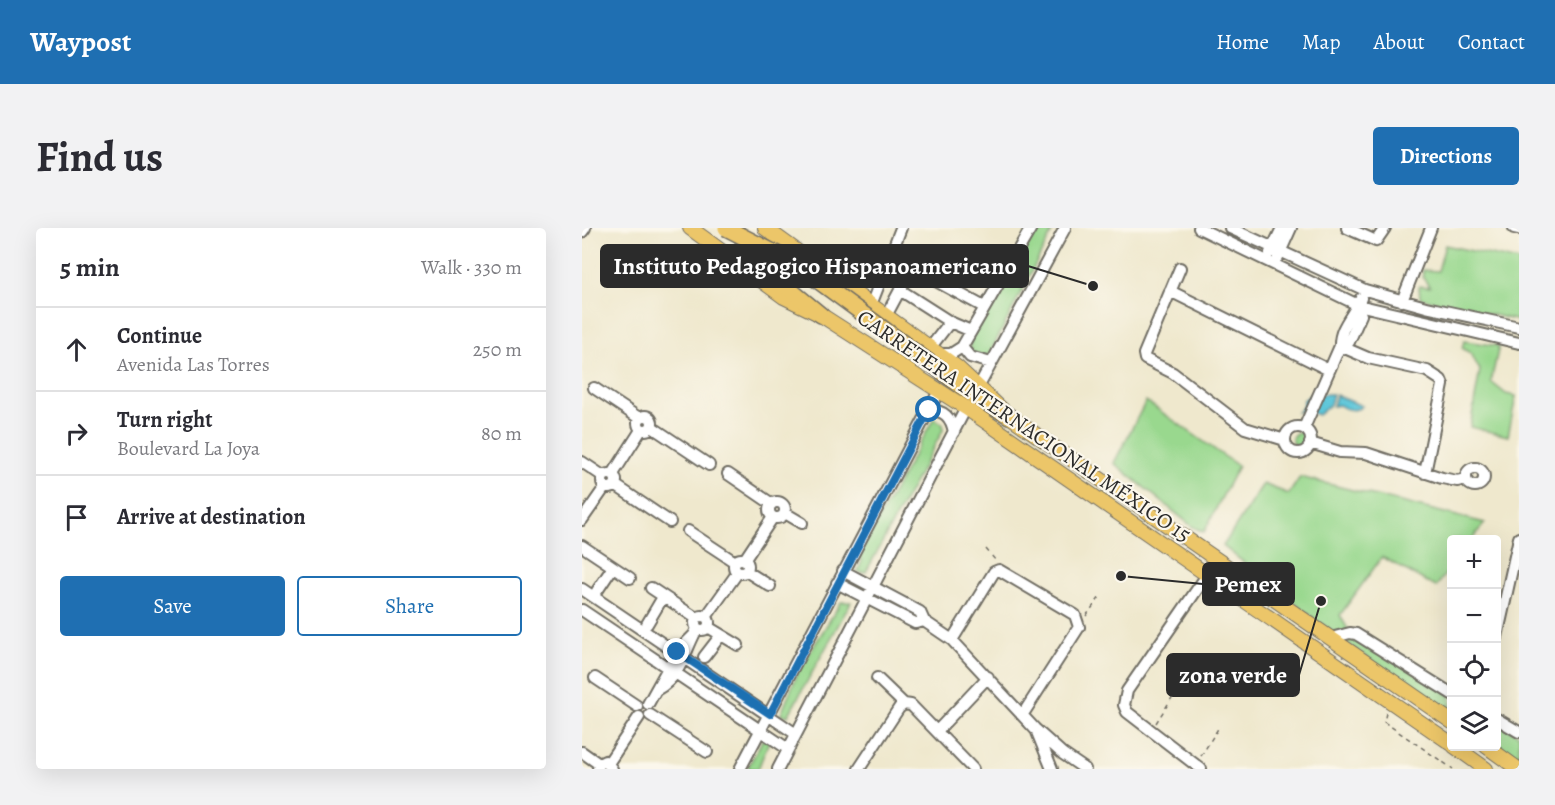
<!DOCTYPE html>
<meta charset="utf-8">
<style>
body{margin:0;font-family:Alegreya,serif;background:#f2f2f3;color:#2b2b33}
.controls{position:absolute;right:18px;bottom:18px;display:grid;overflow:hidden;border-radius:6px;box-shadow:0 6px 24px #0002}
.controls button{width:54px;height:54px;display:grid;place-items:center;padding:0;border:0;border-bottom:2px solid #e1e1e2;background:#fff;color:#2b2b33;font:30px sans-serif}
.stop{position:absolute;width:18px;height:18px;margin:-14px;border:4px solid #1f6fb2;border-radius:50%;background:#fff}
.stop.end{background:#1f6fb2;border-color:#fff;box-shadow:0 2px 6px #0008}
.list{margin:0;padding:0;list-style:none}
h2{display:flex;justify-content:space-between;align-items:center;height:78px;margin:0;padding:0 24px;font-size:26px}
h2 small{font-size:20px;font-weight:400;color:#7c7c81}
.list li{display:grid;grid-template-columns:39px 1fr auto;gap:18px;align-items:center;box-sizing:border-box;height:84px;padding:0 24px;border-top:2px solid #e1e1e2}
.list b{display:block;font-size:22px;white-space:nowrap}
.list p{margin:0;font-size:20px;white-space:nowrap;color:#7c7c81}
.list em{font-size:20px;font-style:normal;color:#7c7c81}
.actions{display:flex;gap:12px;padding:18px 24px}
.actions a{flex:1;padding:14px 0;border:2px solid #1f6fb2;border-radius:6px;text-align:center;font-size:21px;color:#1f6fb2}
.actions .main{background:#1f6fb2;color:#fff}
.icon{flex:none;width:33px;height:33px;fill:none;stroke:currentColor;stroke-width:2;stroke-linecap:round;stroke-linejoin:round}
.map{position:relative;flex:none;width:937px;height:541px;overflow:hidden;border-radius:6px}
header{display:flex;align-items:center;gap:36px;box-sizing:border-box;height:84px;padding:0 30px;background:#1f6fb2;color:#fff}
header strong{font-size:28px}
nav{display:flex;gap:33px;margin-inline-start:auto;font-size:21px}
.intro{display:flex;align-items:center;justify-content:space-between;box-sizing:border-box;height:144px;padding:0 36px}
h1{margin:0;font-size:42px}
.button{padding:15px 27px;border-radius:6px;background:#1f6fb2;color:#fff;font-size:21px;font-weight:700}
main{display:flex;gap:36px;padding:0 36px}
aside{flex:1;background:#fff;border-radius:6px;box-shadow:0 6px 24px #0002}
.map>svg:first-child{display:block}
</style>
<header>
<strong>Waypost</strong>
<nav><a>Home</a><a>Map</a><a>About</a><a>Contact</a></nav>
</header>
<div class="intro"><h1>Find us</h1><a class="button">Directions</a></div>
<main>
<aside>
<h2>5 min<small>Walk · 330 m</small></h2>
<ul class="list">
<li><svg class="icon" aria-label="ahead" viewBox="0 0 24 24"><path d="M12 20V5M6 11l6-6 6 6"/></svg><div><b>Continue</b><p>Avenida Las Torres</p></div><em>250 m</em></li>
<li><svg class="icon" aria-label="right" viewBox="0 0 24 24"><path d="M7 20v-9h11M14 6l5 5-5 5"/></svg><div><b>Turn right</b><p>Boulevard La Joya</p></div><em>80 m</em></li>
<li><svg class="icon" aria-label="arrive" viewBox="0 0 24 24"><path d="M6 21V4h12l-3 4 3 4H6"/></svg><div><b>Arrive at destination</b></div></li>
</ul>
<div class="actions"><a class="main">Save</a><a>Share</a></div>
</aside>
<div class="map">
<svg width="937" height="541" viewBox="0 0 937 541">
<rect width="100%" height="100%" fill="#fbf7ec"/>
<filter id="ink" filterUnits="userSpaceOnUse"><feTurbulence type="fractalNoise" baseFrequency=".0167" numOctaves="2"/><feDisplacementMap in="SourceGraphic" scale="12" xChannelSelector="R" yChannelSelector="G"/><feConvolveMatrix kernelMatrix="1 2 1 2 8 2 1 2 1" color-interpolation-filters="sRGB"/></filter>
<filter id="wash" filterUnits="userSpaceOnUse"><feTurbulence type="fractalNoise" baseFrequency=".008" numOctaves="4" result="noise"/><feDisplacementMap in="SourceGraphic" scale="24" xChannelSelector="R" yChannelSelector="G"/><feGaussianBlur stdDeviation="1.35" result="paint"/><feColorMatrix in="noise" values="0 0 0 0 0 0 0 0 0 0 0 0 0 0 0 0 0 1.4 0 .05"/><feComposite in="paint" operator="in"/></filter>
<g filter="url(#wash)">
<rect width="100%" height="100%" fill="#efe8cd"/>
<path fill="#99d88e" stroke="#62825c" stroke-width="1.5" d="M448,0H472L406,129L391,125L388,119L389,103Z
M863,17L937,33V93L838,70L837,58L848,59L841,50V42L856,43Z
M882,113L917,118L909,154L924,166L934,168L926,208L888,199L898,142L888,125L880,120Z
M564,173L656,238L622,304L611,299L532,235Z
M352,190L361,196V202L284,344L279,345L276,343L280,333L276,328Z
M710 212a8 8 0 1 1 16 0a8 8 0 1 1-16 0Z
M718,249L903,295L890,311H870L869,339L854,359L800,329L758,387L768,405L869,467V488L752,406L641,318L681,256L707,266Z
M259,374H269L206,488L199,486L217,442Z
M915,494L937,507V535L915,518Z
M181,511L187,513L176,541H165Z"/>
<path fill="#5dc6d9" stroke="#447882" stroke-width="1.5" d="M730,166H751L748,177L736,187L724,183L715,184L721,179V172Z
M754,167L780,178C774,184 764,182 757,177L751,178Z"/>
</g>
<g filter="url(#ink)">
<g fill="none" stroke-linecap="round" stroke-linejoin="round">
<g stroke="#706d64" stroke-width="14">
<path id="minor" d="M617,0L776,77L937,115
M648,0L783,62L844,79L937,99
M765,0L794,13L803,0
M932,0L937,1
M0,4L3,0
M688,25L700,0
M308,28L402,79
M696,29L709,0
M598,40L562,126L563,131L591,145L663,200L703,212
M318,62L329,40
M588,63L747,142
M820,73L849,0
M289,77L319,0
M304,88L318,62L368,94L389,103
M758,117L767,114L779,87L775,79
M758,118L786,130L845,143L859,152L861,157L843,245
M380,119L388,129L409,135
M348,120L368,94
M357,126H369L380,119L449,0
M397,158L483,0
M12,160L57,190
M347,182C362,182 369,189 372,204
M56 195a7 7 0 1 1 14 0a7 7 0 1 1-14 0Z
M70,199L127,237
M703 212a13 13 0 1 1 26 0a13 13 0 1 1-26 0Z
M722,200L758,118C757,99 772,87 779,70
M728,215L758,224L784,225L860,250L875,253L884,251
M0,234L21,248
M884 249a9 9 0 1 1 18 0a9 9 0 1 1-18 0Z
M20 253a7 7 0 1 1 14 0a7 7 0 1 1-14 0Z
M31,246L59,202
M146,246L190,276
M33,257L88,294
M187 282a8 8 0 1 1 16 0a8 8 0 1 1-16 0Z
M203,285L220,295
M0,292L23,259
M106,303L153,334
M0,318L48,350
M163,331L191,289
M152 338a7 7 0 1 1 14 0a7 7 0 1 1-14 0Z
M164,343L188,358
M261,343L338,384L342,393L370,412L453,501L481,526L503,541
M255,355L333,395L342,393
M69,360L114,390
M0,361L214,506
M15,363L31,339
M0,382L206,521
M113 395a7 7 0 1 1 14 0a7 7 0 1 1-14 0Z
M124,389L156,344
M65,396L81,369
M126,399L156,417
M915,409L937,310
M749,410L768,405L774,406L870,466
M370,412L412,344L417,342L493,387L497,399L441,486
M122,429L139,407
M13,450L55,478
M295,450L322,476L329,477L391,541
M76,461C99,448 102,425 114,403
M66,476L95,424L112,407
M68,487L125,524
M915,491L937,504
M355,503L406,449
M455,504L470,541
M0,524L17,536
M27,534L57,489
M16,541L17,536L23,533L30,541
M158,541L357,163
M196,541L384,180
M277,541L317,480L322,476
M619,541L545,484L542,477L545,463L625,347"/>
</g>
<g stroke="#706d64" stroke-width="16">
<path id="major" d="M108,0L202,69L239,87L384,180L870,516
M183,0L376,140L427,188L870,494
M872,518L904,541
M904,518L936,541"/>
</g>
<g stroke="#706d64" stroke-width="18">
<path id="highway" d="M156,5L194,50L239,87
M359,143L391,167L427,188"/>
</g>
<path stroke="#706d64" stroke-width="1.5" stroke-dasharray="4.5 4.5" stroke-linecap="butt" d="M404,321L414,333
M504,388L518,369
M804,485L802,494L871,541
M574,495L593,465
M619,528L637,499"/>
<use href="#minor" stroke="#fff" stroke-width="10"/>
<use href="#major" stroke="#ecc669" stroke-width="14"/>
<use href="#highway" stroke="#ecc669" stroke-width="15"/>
<g stroke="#706d64" stroke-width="18" stroke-linecap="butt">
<path id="highway-bridge" d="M144,0L209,33L359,143"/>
</g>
<use href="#highway-bridge" stroke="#ecc669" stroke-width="15"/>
</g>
</g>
<g fill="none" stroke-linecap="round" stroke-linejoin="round" filter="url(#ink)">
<path stroke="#1f6fb2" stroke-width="8" d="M95,424L188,486L347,182"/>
</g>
<g text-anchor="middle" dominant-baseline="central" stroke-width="4.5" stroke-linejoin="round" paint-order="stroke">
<g font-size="22" fill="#2b2b2b" stroke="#fbf7ec">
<text transform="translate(442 198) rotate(34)">CARRETERA INTERNACIONAL MÉXICO 15</text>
</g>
</g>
<path fill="none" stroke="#2b2b2b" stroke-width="2" d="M511 58L446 38M539 348L621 356M739 373L717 447"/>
<g fill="#2b2b2b" stroke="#fbf7ec" stroke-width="2">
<circle cx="511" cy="58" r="6"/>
<circle cx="539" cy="348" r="6"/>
<circle cx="739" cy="373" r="6"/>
</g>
<g fill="#2b2b2b" stroke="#2b2b2b" stroke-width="2">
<rect x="19" y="17" width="427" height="42" rx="6"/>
<rect x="621" y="335" width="91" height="42" rx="6"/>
<rect x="585" y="426" width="132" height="42" rx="6"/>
</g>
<g font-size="24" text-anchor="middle" font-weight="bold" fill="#fff">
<text x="233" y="46">Instituto Pedagogico Hispanoamericano</text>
<text x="666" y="364">Pemex</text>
<text x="651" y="455">zona verde</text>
</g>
</svg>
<div class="controls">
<button>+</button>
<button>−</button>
<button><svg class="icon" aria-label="locate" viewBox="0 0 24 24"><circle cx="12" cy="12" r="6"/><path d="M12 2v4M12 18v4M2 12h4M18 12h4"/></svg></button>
<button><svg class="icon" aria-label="layers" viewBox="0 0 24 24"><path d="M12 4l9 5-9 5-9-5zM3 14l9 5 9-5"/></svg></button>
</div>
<div class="stop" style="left:347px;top:182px"></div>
<div class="stop end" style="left:95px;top:424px"></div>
</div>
</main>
